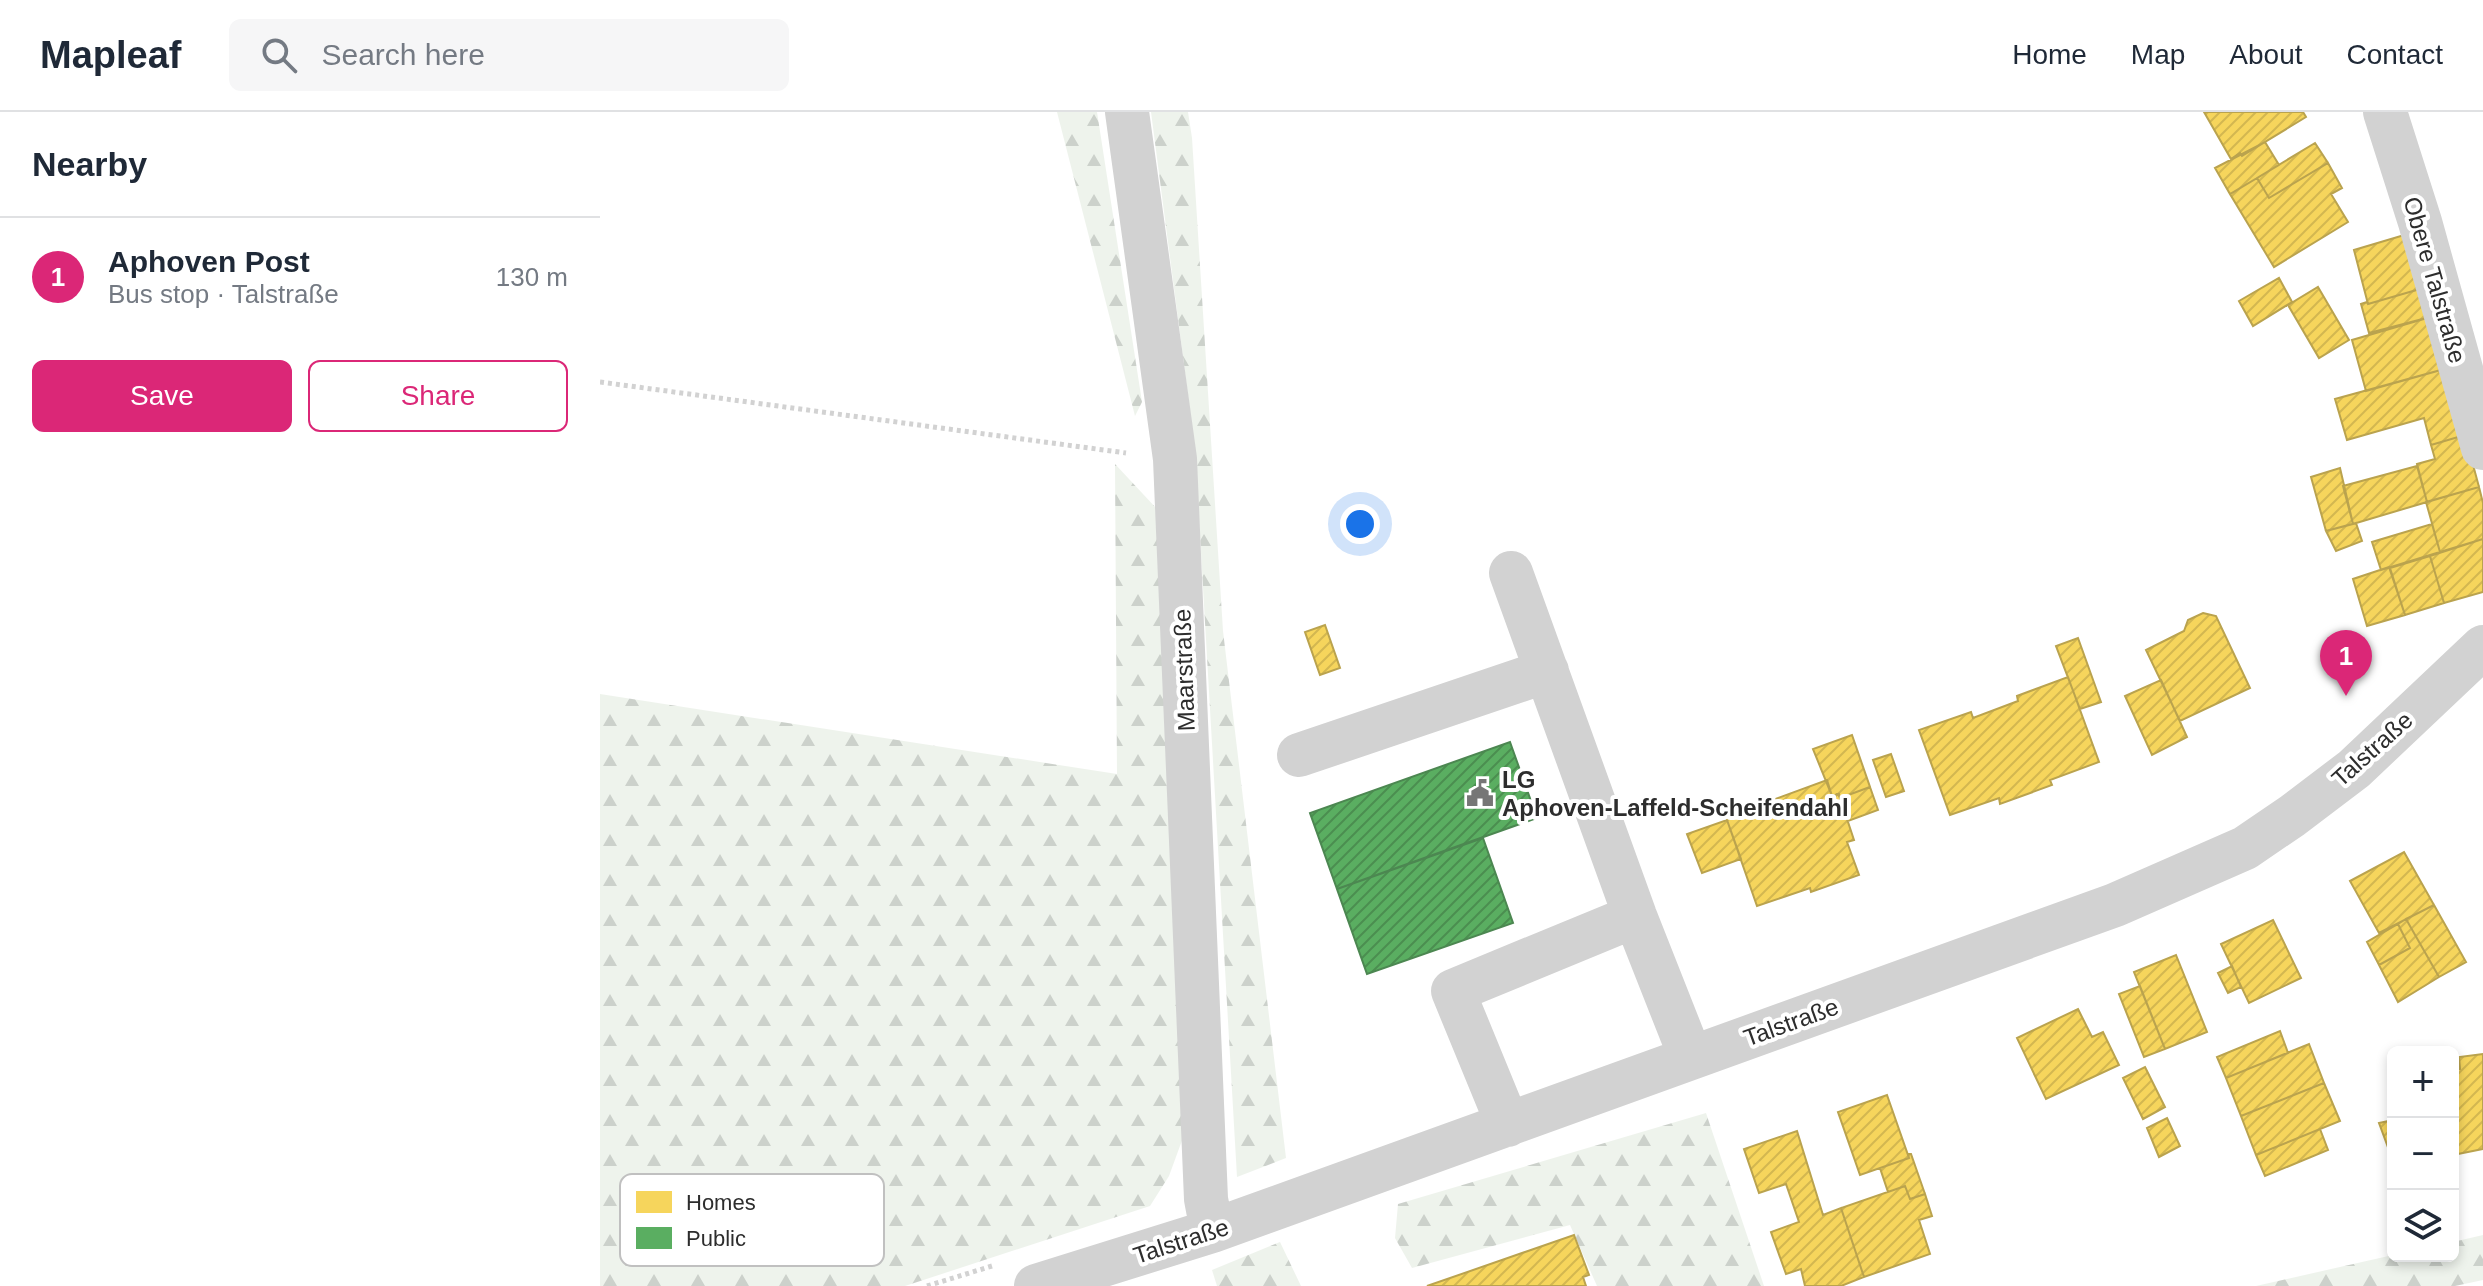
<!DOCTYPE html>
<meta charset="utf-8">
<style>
body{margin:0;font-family:Helvetica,sans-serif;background:#f6f6f7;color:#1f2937}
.controls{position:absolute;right:24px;bottom:24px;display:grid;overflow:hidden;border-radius:12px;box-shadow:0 4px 12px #0003}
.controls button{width:72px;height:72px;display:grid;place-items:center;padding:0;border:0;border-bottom:2px solid #e0e1e3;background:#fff;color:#1f2937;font:40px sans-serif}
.you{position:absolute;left:760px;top:412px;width:28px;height:28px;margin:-20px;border:6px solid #fff;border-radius:50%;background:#1a73e8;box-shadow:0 0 0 12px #1a73e833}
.badge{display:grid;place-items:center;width:52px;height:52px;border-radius:50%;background:#db2777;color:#fff;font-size:26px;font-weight:700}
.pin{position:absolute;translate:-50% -66px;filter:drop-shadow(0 2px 4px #0008)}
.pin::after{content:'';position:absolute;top:42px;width:28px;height:24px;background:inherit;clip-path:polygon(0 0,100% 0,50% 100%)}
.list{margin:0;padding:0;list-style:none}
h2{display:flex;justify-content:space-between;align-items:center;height:104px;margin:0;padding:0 32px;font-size:34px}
h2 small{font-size:26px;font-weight:400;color:#747a83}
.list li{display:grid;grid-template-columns:52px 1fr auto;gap:24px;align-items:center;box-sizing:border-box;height:120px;padding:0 32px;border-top:2px solid #e0e1e3}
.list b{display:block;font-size:30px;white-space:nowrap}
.list p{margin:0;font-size:26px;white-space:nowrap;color:#747a83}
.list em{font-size:26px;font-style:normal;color:#747a83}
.actions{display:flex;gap:16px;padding:24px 32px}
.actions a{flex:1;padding:18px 0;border:2px solid #db2777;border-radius:12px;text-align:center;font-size:28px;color:#db2777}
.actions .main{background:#db2777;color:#fff}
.icon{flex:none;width:44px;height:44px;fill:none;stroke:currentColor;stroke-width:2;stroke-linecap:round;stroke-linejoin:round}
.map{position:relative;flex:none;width:1883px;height:1174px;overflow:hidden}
header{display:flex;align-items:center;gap:48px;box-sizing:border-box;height:112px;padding:0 40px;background:#fff;border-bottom:2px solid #e0e1e3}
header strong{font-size:38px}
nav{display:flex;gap:44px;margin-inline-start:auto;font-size:28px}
.search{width:560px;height:72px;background:#f6f6f7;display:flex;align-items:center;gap:20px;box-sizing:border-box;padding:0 28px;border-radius:12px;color:#747a83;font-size:30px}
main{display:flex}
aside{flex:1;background:#fff}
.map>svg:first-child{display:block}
</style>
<header>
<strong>Mapleaf</strong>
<div class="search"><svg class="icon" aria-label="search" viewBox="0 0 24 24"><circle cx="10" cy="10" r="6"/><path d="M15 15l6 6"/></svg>Search here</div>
<nav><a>Home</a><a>Map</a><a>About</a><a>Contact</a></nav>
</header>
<main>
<aside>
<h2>Nearby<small></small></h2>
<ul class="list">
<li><span class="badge">1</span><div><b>Aphoven Post</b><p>Bus stop · Talstraße</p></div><em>130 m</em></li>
</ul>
<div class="actions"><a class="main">Save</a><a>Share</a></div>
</aside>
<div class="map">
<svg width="1883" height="1174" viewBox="0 0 1883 1174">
<defs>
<pattern id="forest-firs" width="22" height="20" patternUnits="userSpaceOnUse" patternTransform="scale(2)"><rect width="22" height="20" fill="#eef3ec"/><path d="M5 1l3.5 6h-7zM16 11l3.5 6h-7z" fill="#ccd1cb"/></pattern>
<pattern id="homes-hatch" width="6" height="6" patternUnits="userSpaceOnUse" patternTransform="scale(2)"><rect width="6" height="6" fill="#f6d55c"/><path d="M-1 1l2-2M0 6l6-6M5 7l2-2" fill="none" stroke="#d3b750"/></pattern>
<pattern id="public-hatch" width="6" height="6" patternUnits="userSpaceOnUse" patternTransform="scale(2)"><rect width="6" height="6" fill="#5aae61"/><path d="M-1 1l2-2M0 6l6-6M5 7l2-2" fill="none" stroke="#4b8e50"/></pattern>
</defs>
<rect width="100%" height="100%" fill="#fff"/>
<path fill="url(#forest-firs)" d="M457,0H497L542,290L535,304Z
M551,0H588L592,26L623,519L686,1046L637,1065L595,337Z
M515,352L557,397L588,1012L569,1064L550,1094L305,1174H0V582L517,662Z
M1106,1001L1164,1174H997L970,1113L812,1156L795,1126L798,1092Z
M1883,1123V1168L1855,1174H1656L1793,1143L1853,1144V1130Z
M680,1130L701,1174H617L612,1158Z"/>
<path fill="url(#homes-hatch)" stroke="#baa34e" stroke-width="2" d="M1604,0H1703L1706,5L1642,44L1640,41L1631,47Z
M1665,30L1679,53L1630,82L1615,56Z
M1715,31L1728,51L1669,86L1657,66Z
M1728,51L1742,76L1731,82L1748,110L1674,155L1630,82L1657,66L1669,86Z
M1811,121L1827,175L1768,192L1754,138Z
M1679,166L1692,190L1653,214L1639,189Z
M1718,175L1749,228L1719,246L1688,193Z
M1827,175L1834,204L1769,221L1761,192L1767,190L1768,192Z
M1834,204L1848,256L1766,279L1752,228Z
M1848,256L1865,323L1831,333L1824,306L1747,328L1735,287Z
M1865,323L1879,375L1827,390L1817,352L1835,347L1831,333Z
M1817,354L1827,390L1753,412L1743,374Z
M1740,356L1753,412L1726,419L1711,365Z
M1879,375L1883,391V427L1840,440L1826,390Z
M1756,411L1762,429L1736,439L1726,419Z
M1832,412L1840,440L1781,458L1772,430Z
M1883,427V480L1844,491L1830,444Z
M1830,444L1844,491L1805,503L1790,456Z
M1789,455L1805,503L1767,514L1753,467Z
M1603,501L1616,504L1650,576L1580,609L1546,538L1584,519L1588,508Z
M725,513L740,556L720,563L705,520Z
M1478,526L1501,590L1480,597L1456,534Z
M1468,565L1499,650L1450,668L1452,673L1400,692L1399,686L1350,703L1319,618L1371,600L1373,606L1418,589L1417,584Z
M1561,568L1587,625L1552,643L1525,584Z
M1252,623L1270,675L1240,686L1239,682L1232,684L1213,637Z
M1291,642L1304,679L1286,685L1273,648Z
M1227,668L1232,684L1238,682L1240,686L1254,728L1247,730L1259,763L1211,780L1210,776L1157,794L1126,705Z
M1270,675L1278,698L1248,709L1240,686Z
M1127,708L1141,747L1102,761L1087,722Z
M1804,740L1834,793L1779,821L1750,769Z
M1834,793L1866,850L1839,865L1806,807Z
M1806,807L1839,865L1798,890L1779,853L1810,836L1798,812Z
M1673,808L1701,866L1649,891L1621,832Z
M1798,812L1810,836L1779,853L1767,830Z
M1576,843L1607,920L1565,937L1534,860Z
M1632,854L1641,875L1628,881L1618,861Z
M1540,874L1565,937L1544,945L1519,882Z
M1478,897L1492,925L1503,920L1519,953L1446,987L1417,926Z
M1680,919L1688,941L1626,966L1617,945Z
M1709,932L1724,971L1641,1004L1626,966Z
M1883,942V1037L1853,1043V958L1860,957L1859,945Z
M1545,955L1565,995L1543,1007L1523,966Z
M1724,971L1740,1009L1656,1043L1641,1004Z
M1287,983L1309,1046L1260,1063L1238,1000Z
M1567,1006L1580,1034L1559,1045L1547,1016Z
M1793,1008V1049L1779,1011Z
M1720,1017L1728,1038L1665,1064L1656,1043Z
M1197,1019L1223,1103L1241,1096L1264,1165L1241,1174H1205L1201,1157L1186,1162L1171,1120L1199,1110L1186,1072L1159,1081L1144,1037Z
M1308,1042H1311L1325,1082L1310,1087L1305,1074L1288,1080L1280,1056L1309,1046Z
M1305,1074L1310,1087L1325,1082L1332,1104L1319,1108L1330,1142L1264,1165L1241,1096Z
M974,1123L989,1163L983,1165L986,1174H827Z"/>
<path fill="url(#public-hatch)" stroke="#4c8751" stroke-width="2" d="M910,630L937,706L737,777L710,701Z
M883,726L913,811L767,862L737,777Z"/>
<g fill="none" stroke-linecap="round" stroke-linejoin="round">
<path stroke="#d2d2d2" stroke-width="5" stroke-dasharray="4 4" stroke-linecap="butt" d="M0,270L526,341
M327,1174L392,1154"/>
<path stroke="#d2d2d2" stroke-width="44" d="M527,0L575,347L606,1087L612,1119
M1785,0L1820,110L1883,336
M911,461L1035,804L1091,946
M699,643L947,559
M908,1013L853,879L1035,804
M436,1174L612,1119L1515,793L1645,736L1692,704L1754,657L1883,535"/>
</g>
<defs>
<g id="civic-bare" transform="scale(2.16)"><path d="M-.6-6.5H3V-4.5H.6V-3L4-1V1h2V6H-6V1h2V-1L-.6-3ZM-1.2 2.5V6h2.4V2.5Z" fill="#767676" stroke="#fff" stroke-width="2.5" paint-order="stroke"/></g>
</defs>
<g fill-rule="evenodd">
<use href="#civic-bare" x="880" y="681"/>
</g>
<g text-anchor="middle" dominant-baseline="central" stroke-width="8" stroke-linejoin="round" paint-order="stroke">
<g font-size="24" fill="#2d2d2d" stroke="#fff">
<text transform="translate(1835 168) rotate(74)">Obere Talstraße</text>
<text transform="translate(584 558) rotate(-92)">Maarstraße</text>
<text transform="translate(1772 637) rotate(-42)">Talstraße</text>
<text transform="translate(1191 910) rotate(-20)">Talstraße</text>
<text transform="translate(581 1129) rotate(-18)">Talstraße</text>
</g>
<g font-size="24" font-weight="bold" fill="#2d2d2d" stroke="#fff" text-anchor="start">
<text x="902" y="667">LG<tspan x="902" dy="28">Aphoven-Laffeld-Scheifendahl</tspan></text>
</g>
</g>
<rect x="20" y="1062" width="264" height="92" rx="12" fill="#fff" stroke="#c0c0c0" stroke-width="2"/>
<rect x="36" y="1079" width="36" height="22" fill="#f6d55c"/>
<rect x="36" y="1115" width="36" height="22" fill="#5aae61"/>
<g font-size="22" fill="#2d2d2d">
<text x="86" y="1098">Homes</text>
<text x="86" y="1134">Public</text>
</g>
</svg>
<div class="controls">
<button>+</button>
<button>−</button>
<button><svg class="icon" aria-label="layers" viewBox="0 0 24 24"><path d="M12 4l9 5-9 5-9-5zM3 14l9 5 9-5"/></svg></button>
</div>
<div class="you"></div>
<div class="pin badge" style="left:1746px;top:584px">1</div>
</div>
</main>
